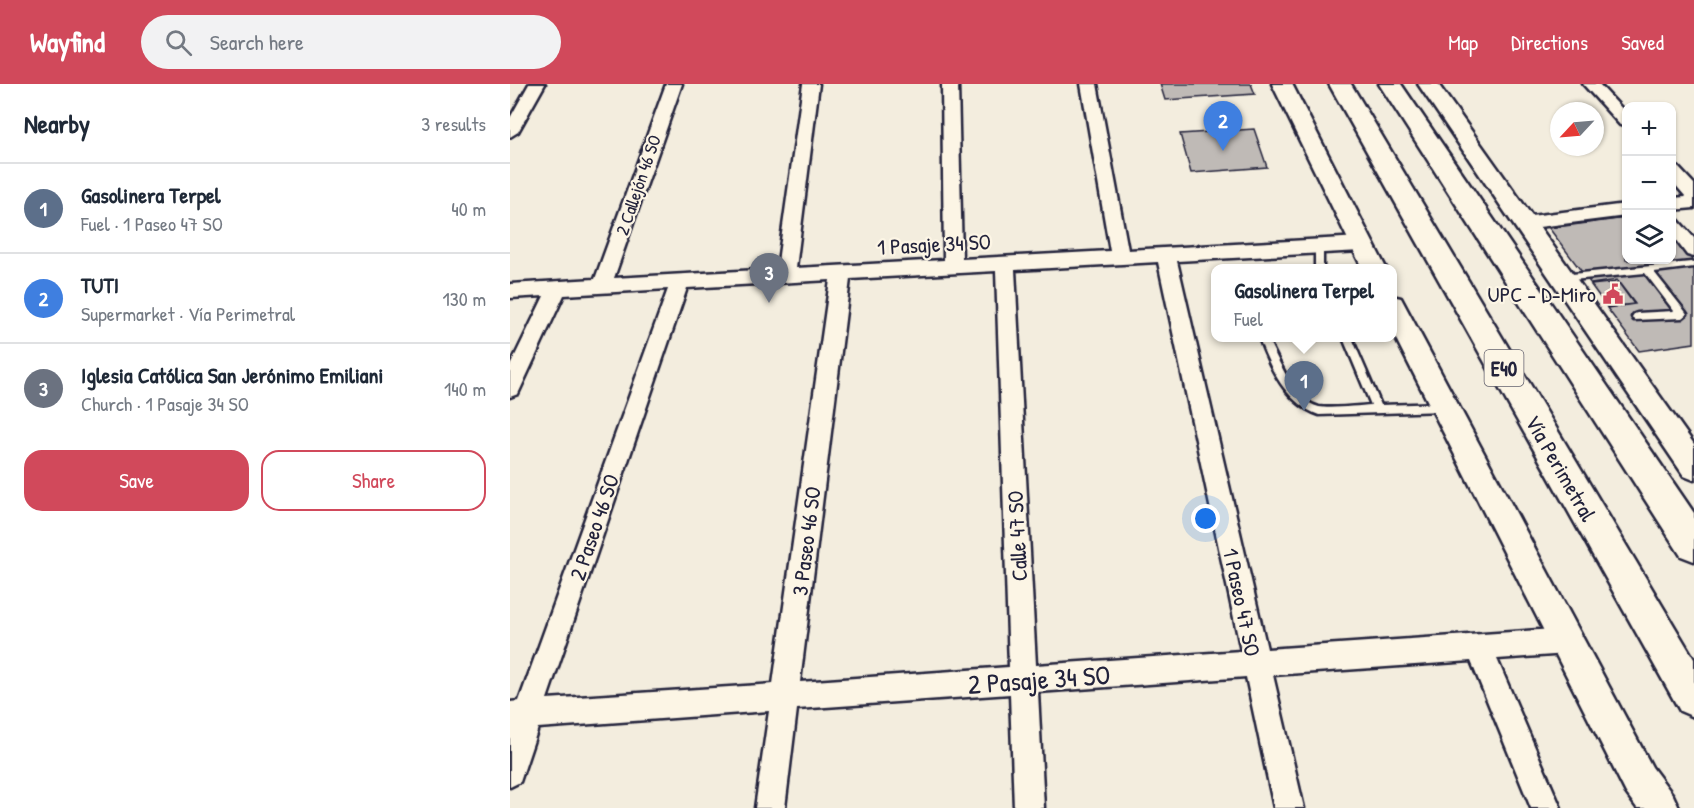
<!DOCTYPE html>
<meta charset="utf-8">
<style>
body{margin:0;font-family:"Patrick Hand",sans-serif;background:#f2f2f3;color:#1f2937}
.controls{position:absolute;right:18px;top:18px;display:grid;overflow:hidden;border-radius:12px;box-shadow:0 2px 4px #0004}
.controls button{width:54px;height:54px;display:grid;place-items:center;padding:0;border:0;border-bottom:2px solid #e0e1e3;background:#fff;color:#1f2937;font:30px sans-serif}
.compass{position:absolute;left:1040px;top:18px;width:54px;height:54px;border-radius:50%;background:#fff;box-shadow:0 2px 4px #0004;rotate:244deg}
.you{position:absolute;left:696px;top:435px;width:21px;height:21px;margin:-15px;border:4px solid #fff;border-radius:50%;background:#1a73e8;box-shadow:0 0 0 9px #1a73e833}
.badge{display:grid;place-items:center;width:39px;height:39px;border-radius:50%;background:#d1495b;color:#fff;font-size:20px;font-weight:700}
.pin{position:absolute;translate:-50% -50px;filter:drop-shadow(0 2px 3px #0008)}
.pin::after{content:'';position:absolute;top:32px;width:21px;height:18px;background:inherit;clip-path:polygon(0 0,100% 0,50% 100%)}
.popup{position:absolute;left:701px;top:180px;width:186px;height:78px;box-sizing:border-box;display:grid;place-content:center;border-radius:12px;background:#fff;filter:drop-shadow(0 2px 4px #0005);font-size:20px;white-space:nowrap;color:#747a83}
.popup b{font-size:22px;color:#1f2937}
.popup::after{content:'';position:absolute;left:50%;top:100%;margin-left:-12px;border:12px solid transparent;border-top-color:#fff}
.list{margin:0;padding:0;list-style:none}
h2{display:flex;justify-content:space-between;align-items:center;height:78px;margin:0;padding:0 24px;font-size:26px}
h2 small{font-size:20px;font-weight:400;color:#747a83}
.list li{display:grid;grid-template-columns:39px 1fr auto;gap:18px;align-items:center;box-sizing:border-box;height:90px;padding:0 24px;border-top:2px solid #e0e1e3}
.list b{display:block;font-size:22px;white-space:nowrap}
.list p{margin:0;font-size:20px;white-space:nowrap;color:#747a83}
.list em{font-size:20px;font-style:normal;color:#747a83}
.actions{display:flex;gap:12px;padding:18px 24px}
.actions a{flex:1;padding:14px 0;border:2px solid #d1495b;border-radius:18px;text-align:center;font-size:21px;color:#d1495b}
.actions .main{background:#d1495b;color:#fff}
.icon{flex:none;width:33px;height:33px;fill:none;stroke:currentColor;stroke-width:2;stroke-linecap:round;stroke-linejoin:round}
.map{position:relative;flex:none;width:1184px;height:724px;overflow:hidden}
header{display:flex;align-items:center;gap:36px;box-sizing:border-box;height:84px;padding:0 30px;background:#d1495b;color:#fff}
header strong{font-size:28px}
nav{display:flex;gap:33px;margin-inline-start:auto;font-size:21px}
.search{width:420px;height:54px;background:#f2f2f3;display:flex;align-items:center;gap:15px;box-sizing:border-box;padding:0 21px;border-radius:33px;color:#747a83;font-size:22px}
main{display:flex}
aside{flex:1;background:#fff}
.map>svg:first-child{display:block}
</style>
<header>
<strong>Wayfind</strong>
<div class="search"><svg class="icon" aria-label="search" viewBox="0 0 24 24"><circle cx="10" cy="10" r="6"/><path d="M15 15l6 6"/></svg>Search here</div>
<nav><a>Map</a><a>Directions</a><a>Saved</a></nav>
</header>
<main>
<aside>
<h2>Nearby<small>3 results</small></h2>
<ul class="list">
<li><span class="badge" style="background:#5c6f8a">1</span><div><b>Gasolinera Terpel</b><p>Fuel · 1 Paseo 47 SO</p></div><em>40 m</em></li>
<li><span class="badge" style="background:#3f7fe0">2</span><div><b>TUTI</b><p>Supermarket · Vía Perimetral</p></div><em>130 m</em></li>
<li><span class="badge" style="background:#6b7280">3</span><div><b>Iglesia Católica San Jerónimo Emiliani</b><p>Church · 1 Pasaje 34 SO</p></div><em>140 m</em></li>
</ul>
<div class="actions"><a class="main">Save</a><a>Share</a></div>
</aside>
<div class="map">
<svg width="1184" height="724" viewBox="0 0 1184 724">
<rect width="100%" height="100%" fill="#f3edde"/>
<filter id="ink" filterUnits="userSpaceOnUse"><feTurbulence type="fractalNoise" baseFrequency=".0167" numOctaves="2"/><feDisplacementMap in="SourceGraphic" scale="12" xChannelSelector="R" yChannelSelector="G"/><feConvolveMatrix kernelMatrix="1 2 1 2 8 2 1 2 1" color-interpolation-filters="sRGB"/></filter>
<g filter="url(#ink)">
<path fill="#bfbab6" stroke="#22223b" stroke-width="1.5" d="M650,0H741L745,10L655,16Z
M744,45L757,83L681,89L670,50Z
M1116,134V176H1162V152L1184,178V259L1129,267L1097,224L1125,220L1107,196L1081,200L1039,144Z
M1108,198L1124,220L1097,223L1081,201Z"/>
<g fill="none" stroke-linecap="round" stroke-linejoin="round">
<g stroke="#22223b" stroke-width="5">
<path id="service" d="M809,160L813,163V184H805V163Z
M1181,178L1184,179V183L1144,188L1175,227L1177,230L1172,234L1124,236L1122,233L1124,230L1127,229L1164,227L1135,189L1052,197L1048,194L1052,191Z
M749,254H757C768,274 784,317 809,323C821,325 848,322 861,321L833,254H842L871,321L934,319L938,320L939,323L938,326L934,327L809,331C776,319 760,284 749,254Z"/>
</g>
<g stroke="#22223b" stroke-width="5">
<path id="minor" d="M19,0H35L8,48L0,53V34Z
M156,0H172L104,194L267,185L293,0H309L286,184L434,176L432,0H448L452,175L600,167L571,0H587L618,166L851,153L858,155L860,160L858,165L851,167L667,177L757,565L1058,544L1067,548L1071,557L1067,566L1058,570L987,575L1051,724H1021L961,577L763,591L794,724H764L736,593L528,608L534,724H504L500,610L287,625L275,724H245L259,627L28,644L10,698L0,703V618L9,617L158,205L54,211L8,310L0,313V282L34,212L0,214V200L85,195ZM648,178L731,567L526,581L505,186ZM486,187L499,583L290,598L340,195ZM320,196L263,600L37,615L177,204Z
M1073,0H1089L1116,29V43L1110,41Z
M1162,81L1168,83L1184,100V124L1162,126V114L1176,113L1162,97Z
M1116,120V132L1013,145L1007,143L1004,139L1007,135L1013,133Z
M1162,134L1168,136L1184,154V173L1177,171L1162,151Z"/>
</g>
<g stroke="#22223b" stroke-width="5">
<path id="tertiary" d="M762,0H782L876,184H852Z
M908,0H928L1184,360V396L1174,392Z
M882,212L891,214L1142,683L1163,711L1169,724H1127L1116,709L882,247Z"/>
</g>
<g stroke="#22223b" stroke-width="5">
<path id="trunk" d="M819,0H841L1184,575V633L1170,627Z
M869,0H891L1184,429V477L1171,472Z"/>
</g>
<use href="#service" fill="#fcf5e5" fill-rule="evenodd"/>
<use href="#minor" fill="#fcf5e5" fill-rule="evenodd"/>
<use href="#tertiary" fill="#fcf5e5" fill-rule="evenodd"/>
<use href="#trunk" fill="#fcf5e5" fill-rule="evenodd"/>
</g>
</g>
<defs>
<g id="civic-bare" transform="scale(1.62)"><path d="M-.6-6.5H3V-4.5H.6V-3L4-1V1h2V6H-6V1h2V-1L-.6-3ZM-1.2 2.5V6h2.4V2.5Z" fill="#d1495b" stroke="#fcf5e5" stroke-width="2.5" paint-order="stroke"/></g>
</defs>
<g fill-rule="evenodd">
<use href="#civic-bare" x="1103" y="210"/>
</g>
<g text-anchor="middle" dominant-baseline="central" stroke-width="4.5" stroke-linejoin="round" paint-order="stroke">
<g font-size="18" fill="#22223b" stroke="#fcf5e5">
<text transform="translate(128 101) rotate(-71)">2 Callejón 46 SO</text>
</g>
<rect fill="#fcf5e5" stroke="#63616e" stroke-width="1.5" x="974.5" y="266" width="39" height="36" rx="4.5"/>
<g font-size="21" font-weight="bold" fill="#22223b">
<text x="994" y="284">E40</text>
</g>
<g font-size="22" fill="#22223b" stroke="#fcf5e5">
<text transform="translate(424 160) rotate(-3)">1 Pasaje 34 SO</text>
<text transform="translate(1051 384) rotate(60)">Vía Perimetral</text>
<text transform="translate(84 443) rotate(-71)">2 Paseo 46 SO</text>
<text transform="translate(507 452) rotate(-93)">Calle 47 SO</text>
<text transform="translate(296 457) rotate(-83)">3 Paseo 46 SO</text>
<text transform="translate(732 518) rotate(78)">1 Paseo 47 SO</text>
</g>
<g font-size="22" fill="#22223b" stroke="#fcf5e5" text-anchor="end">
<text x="1086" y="210">UPC - D-Miro</text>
</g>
<g font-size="27" fill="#22223b" stroke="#fcf5e5">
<text transform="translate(529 595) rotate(-4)">2 Pasaje 34 SO</text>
</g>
</g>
</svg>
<div class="controls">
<button>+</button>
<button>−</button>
<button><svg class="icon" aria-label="layers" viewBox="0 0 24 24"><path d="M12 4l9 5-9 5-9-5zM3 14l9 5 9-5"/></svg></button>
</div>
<svg class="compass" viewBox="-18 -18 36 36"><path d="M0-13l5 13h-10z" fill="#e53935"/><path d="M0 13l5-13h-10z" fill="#747a83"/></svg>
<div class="you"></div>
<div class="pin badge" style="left:794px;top:327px;background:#5c6f8a">1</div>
<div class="popup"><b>Gasolinera Terpel</b>Fuel</div>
<div class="pin badge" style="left:713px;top:67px;background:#3f7fe0">2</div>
<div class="pin badge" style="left:259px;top:219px;background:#6b7280">3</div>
</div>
</main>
